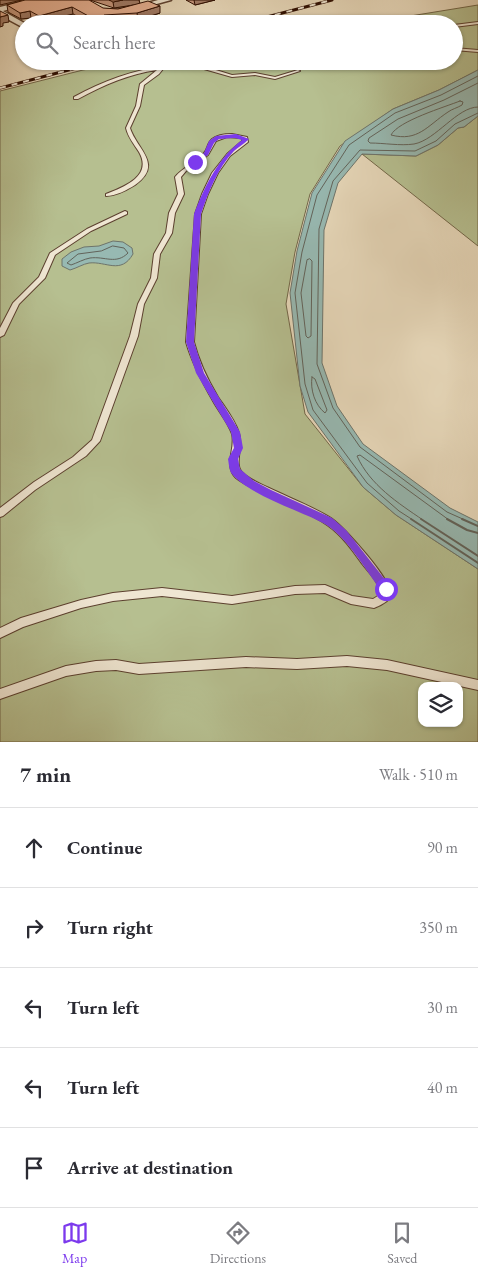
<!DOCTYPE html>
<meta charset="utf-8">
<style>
body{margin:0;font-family:"EB Garamond",serif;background:#f2f2f3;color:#2b2b33}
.controls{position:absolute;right:15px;bottom:15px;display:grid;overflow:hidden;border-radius:10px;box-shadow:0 1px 4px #0004}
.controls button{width:45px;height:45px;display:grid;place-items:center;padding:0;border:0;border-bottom:1px solid #e1e1e2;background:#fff;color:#2b2b33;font:25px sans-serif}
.stop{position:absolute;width:15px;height:15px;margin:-11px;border:4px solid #7c3aed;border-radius:50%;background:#fff}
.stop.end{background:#7c3aed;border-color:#fff;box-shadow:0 1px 5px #0008}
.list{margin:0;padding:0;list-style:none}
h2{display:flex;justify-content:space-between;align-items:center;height:65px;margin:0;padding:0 20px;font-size:21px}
h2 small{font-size:16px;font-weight:400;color:#7c7c81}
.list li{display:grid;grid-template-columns:32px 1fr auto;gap:15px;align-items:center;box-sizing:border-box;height:80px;padding:0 20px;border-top:1px solid #e1e1e2}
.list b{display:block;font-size:19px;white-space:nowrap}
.list em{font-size:16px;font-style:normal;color:#7c7c81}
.icon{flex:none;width:28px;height:28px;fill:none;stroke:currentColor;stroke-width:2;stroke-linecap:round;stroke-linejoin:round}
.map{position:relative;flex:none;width:478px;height:742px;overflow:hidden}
.search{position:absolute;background:#fff;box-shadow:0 1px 4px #0004;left:15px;right:15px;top:15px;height:55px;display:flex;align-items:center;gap:12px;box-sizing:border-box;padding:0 18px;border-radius:28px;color:#7c7c81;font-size:19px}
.sheet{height:465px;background:#fff}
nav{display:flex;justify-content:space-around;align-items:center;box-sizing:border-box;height:70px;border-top:1px solid #e1e1e2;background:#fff;font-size:14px;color:#7c7c81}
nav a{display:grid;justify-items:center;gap:2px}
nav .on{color:#7c3aed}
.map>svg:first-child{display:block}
</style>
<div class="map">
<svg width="478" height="742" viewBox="0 0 478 742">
<rect width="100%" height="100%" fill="#e7d8ba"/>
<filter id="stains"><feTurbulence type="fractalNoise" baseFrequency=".004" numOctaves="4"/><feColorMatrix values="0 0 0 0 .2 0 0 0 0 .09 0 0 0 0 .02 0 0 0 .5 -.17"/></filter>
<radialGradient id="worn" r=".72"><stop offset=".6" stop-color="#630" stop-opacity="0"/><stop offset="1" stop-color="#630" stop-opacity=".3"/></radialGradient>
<path fill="#b6bf90" stroke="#726648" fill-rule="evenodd" d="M478,5V70L439,90L393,109L340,146L310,194L295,252L286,304L305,414L363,487L396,515L478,569V742H0V91L83,70L133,61H454V24H361ZM422,686H459V723H422Z
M478,116V246L362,154L416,156L438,145L458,128L464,127Z"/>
<path fill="#97b9b2" stroke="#6d746b" d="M478,70V116L464,127L458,128L438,145L416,156L362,154L338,183L324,230L322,363L337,406L363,444L450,508L478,522V569L396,515L363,487L308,412L300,386L290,293L297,251L312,193L345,141L393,109L439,90Z
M113,241L123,242L132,248L133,254C121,275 106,261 89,263C83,264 77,268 70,270L62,266V259L71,252L84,247L99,246Z"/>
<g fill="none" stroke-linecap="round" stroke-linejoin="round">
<path stroke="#62635a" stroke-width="1" d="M478,83L444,100L398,119L369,138L368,141L370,143C384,143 400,146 414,144C436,140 457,107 478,107
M460,101L463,102L462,105C457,108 452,109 448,112C427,126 418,142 391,135C398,121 445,107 460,101Z
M113,246L124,248L128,253C116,265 105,256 90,258C84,259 77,263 71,265L67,263L78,254L101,251Z
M310,259L312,261L311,336L308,338L306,336L301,293L307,260Z
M312,377L315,379L327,410L325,413C315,405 310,390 312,377Z
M413,520L399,511L367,483L313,410L305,384L295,293L302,252L317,195L349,145L395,113L441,95L478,76
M423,520C398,503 370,485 357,456L360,455L449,520
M465,520L447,512L360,447L333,408L317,364L319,229L333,181L360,150L415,151L436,141L455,124L478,113"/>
<path stroke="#62635a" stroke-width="2" d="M411,519L478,563
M421,519L478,556
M447,519L467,530L478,533
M462,519L478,526"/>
<g stroke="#5c402f" stroke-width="2">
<path id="service" d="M478,22V24L454,27V25Z
M454,48L478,50V52L454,50Z
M229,61H238L219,65L163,69L159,74L144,85L140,106L130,128C137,150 164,164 135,185C127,190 116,196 106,196V194C124,187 153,176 139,152C134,144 128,137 126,128L136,106L140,84L157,70C129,74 103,85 78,99H74V97C103,81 133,70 166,66C187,63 208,65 229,61Z
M206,67L232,75L255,73L275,77L298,70L300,71L275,79L255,75L232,77L204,69V67Z
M232,134L247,137L248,142L230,156L218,173L208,194L201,214L194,342C199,362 208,380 218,397C226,409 235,420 239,433C244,446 233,465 243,473C250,480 261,484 269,488C290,498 311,506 331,518C344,527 392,580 391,595C390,601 379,606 374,608L351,604L325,593L295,594L232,604L162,596L113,601L81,608L23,627L0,638V628L21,618L81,600L113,593L162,588L232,596L295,586L325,585L352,596L373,599L381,594C379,582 370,574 363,565C355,554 347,542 337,533C322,519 302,511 284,503C270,496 247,487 236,478C223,465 236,449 232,434C228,422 219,412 213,401C202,382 192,363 186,342L195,214L202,194L212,173L227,154L242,141V139L241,138L227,137L216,141L208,155L186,171L181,177L184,194L175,213L172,233L160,254L157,278L144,304L138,336L100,441L86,456L35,490L3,516L0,517V508L34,482L73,457L92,440L130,336L138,304L151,278L154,254L166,233L169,213L178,194L175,177C183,167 196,163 204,153C208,149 207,143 212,139C217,135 225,134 232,134Z
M125,211L127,212V214L91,231L55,255L45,278L19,304L4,335L0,337V328L13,303L39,277L50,253L87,229Z
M347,656L387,660L478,680V690L387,670L347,666L297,669L246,667L139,674L116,670L96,671L66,676L0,699V689L66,666L96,661L116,660L139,664L246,657L297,659Z"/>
</g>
<g stroke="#5c402f" stroke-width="3">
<path id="minor" d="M29,0H42L3,11L26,24H24V28L0,15V7Z
M158,0H171L135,10L131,8Z"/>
</g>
<use href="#service" fill="#efe6d2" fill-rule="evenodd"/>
<use href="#minor" fill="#efe6d2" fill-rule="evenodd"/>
<g stroke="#2d0d01" stroke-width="3">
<path id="rail" d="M240,24L332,0
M0,88L103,61"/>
</g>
<use href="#rail" stroke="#efe6d2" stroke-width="2" stroke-dasharray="6" stroke-linecap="butt"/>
</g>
<path fill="#c5967d" stroke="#2d0d01" d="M90,0H139L140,4L160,13L138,20L105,22L103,24H92L73,14L40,22L31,18L21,19L8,12L7,5L118,9L140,4L114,8Z
M186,0H215L195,5Z"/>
<path fill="#a07a66" stroke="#2d0d01" d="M0,0H22L0,5Z
M123,0H139L140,4L114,8L113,2Z
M194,0H215L195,5Z
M160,6V13L138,20L137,13Z
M72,7L73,14L40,22L39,16Z
M30,11L31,18L21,19L20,13Z
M8,15L9,22L3,23V26L0,27V17Z
M104,15L105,22L103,24H102L101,18Z"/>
<path fill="#e5af91" stroke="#2d0d01" d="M25,0H89L103,8L118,9L148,1L160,6L137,13L104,15L101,18H92L72,7L39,16L30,11L20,13L7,5Z
M109,0H123L113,2Z
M0,11L8,15L0,17Z"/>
<path fill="#7c3aed" d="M236,134L249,139C244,144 238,147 234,151C218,167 208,193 201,214L194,342L204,373L240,432L243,448L238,459L240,469L254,481L271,490L332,518L346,530L390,586L391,589L386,594L382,592C367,572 346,535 323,523C298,510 250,495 232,474C229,470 229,464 228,459L234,448L231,432L196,373L186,342L194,214C205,186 218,158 242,140L235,138L219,139L214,143L208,155L197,163L192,162L204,153L209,141L216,136Z"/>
<rect width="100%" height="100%" filter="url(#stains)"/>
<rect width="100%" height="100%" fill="url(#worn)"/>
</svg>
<div class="controls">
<button><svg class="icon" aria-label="layers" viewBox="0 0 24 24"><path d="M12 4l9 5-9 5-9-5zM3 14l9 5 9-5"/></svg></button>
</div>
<div class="stop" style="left:386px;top:589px"></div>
<div class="stop end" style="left:195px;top:162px"></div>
<div class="search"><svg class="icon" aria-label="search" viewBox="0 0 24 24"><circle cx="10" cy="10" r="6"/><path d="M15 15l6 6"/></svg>Search here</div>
</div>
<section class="sheet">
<h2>7 min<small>Walk · 510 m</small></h2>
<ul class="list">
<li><svg class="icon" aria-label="ahead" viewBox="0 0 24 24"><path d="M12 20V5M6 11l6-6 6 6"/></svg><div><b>Continue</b></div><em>90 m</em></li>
<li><svg class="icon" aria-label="right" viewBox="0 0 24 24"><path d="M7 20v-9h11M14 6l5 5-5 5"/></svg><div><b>Turn right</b></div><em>350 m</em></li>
<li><svg class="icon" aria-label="left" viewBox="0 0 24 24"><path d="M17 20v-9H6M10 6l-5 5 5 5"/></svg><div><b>Turn left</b></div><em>30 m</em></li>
<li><svg class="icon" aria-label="left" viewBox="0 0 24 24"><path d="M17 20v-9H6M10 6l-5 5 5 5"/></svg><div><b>Turn left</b></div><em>40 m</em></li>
<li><svg class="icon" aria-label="arrive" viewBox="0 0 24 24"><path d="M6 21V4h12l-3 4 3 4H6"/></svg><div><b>Arrive at destination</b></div></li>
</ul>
</section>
<nav>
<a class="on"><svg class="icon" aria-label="map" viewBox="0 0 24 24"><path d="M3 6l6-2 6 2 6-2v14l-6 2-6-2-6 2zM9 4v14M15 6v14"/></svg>Map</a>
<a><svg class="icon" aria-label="directions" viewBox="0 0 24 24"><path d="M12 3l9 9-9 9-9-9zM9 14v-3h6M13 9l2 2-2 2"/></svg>Directions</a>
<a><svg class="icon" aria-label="saved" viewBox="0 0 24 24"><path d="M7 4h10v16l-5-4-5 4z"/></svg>Saved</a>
</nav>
